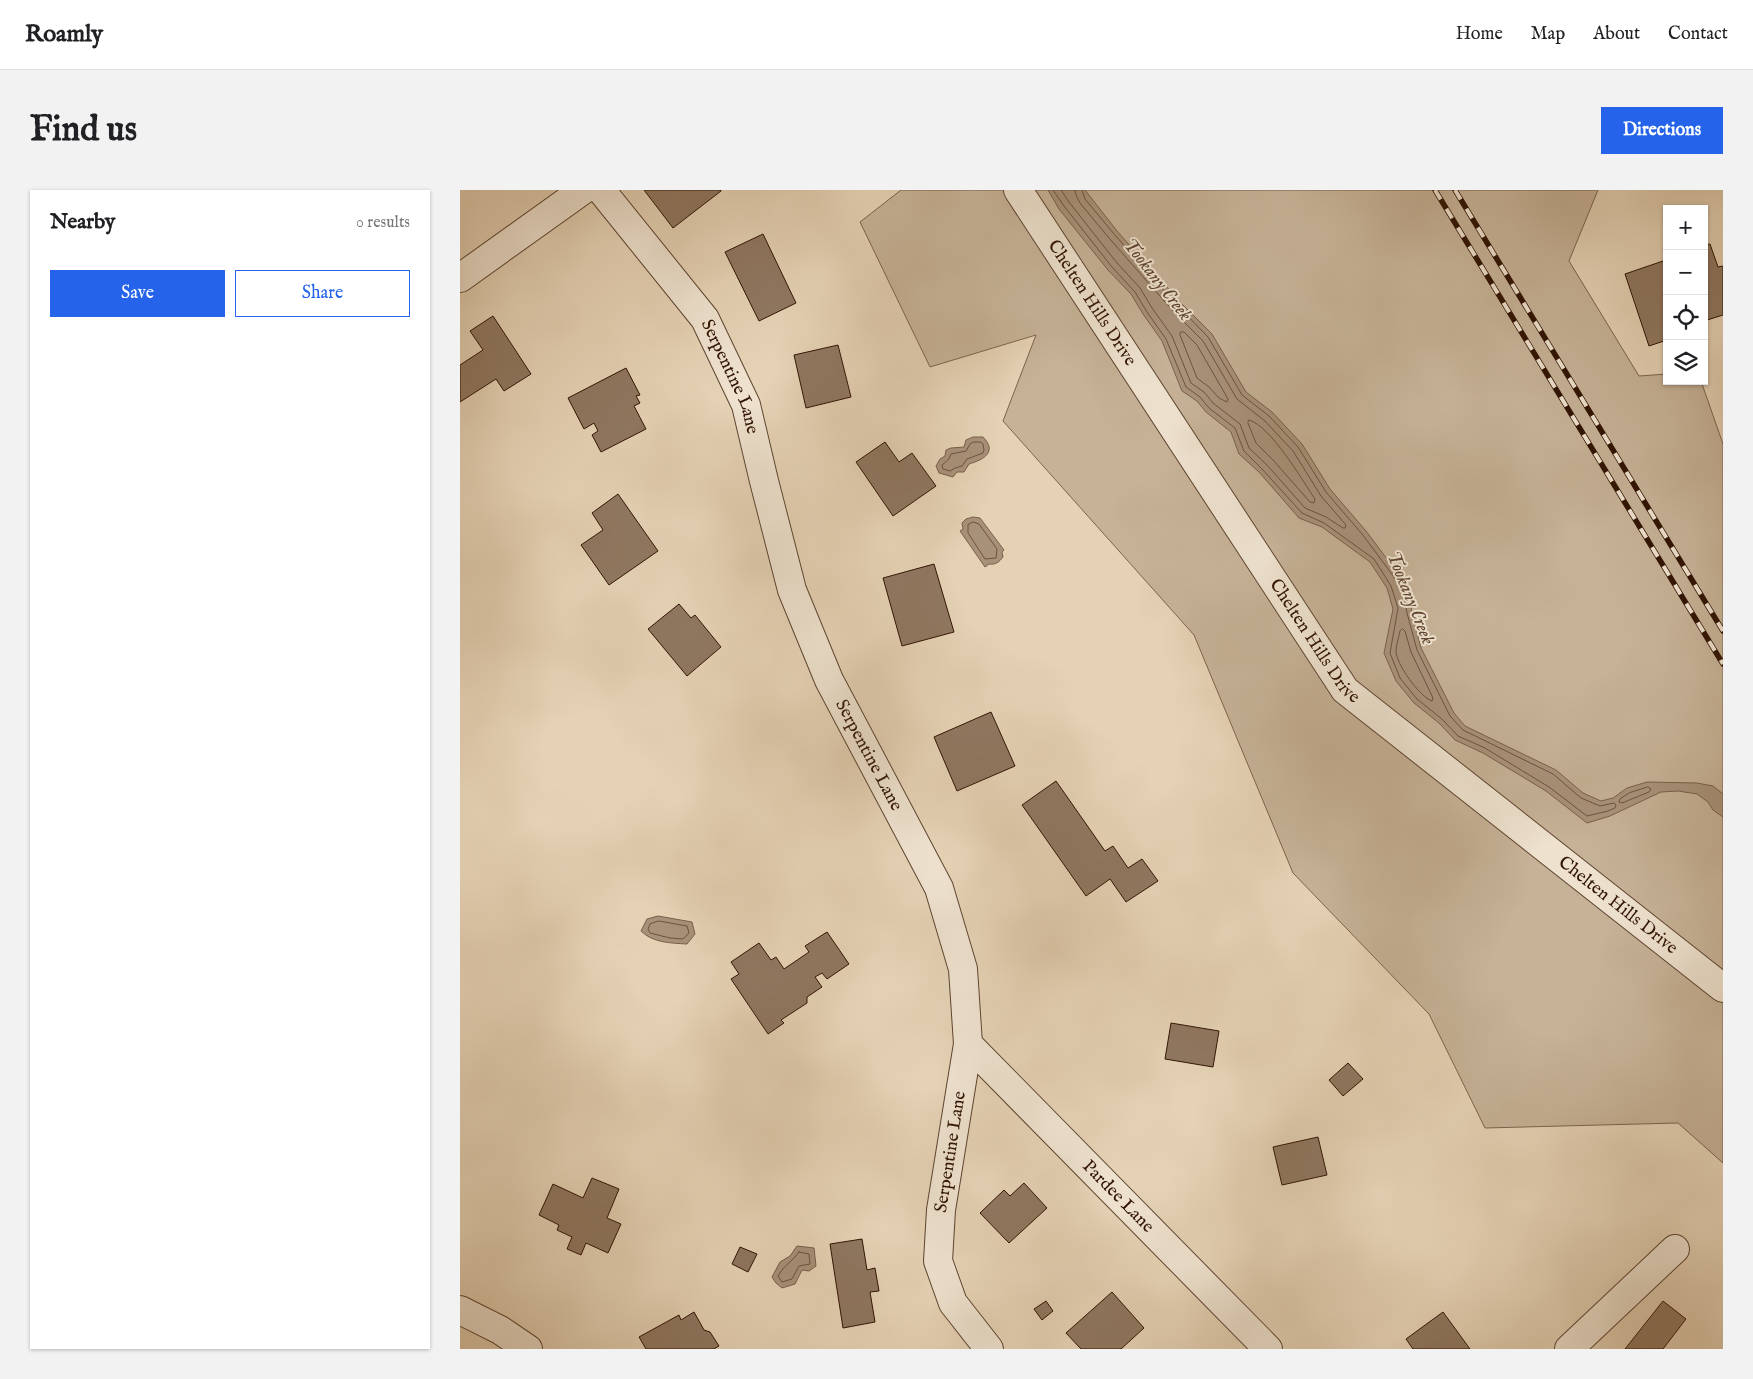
<!DOCTYPE html>
<meta charset="utf-8">
<style>
body{margin:0;font-family:"IM FELL English",serif;background:#f2f2f2;color:#202124}
.controls{position:absolute;right:15px;top:15px;display:grid;overflow:hidden;border-radius:0px;box-shadow:0 1px 4px #0004}
.controls button{width:45px;height:45px;display:grid;place-items:center;padding:0;border:0;border-bottom:1px solid #e0e0e0;background:#fff;color:#202124;font:25px sans-serif}
.list{margin:0;padding:0;list-style:none}
h2{display:flex;justify-content:space-between;align-items:center;height:65px;margin:0;padding:0 20px;font-size:21px}
h2 small{font-size:16px;font-weight:400;color:#757577}
.actions{display:flex;gap:10px;padding:15px 20px}
.actions a{flex:1;padding:11px 0;border:1px solid #2563eb;border-radius:0px;text-align:center;font-size:18px;color:#2563eb}
.actions .main{background:#2563eb;color:#fff}
.icon{flex:none;width:28px;height:28px;fill:none;stroke:currentColor;stroke-width:2;stroke-linecap:round;stroke-linejoin:round}
.map{position:relative;flex:none;width:1263px;height:1159px;overflow:hidden;border-radius:0px}
header{display:flex;align-items:center;gap:30px;box-sizing:border-box;height:70px;padding:0 25px;background:#fff;border-bottom:1px solid #e0e0e0}
header strong{font-size:24px}
nav{display:flex;gap:28px;margin-inline-start:auto;font-size:18px}
.intro{display:flex;align-items:center;justify-content:space-between;box-sizing:border-box;height:120px;padding:0 30px}
h1{margin:0;font-size:35px}
.button{padding:12px 22px;border-radius:0px;background:#2563eb;color:#fff;font-size:18px;font-weight:700}
main{display:flex;gap:30px;padding:0 30px}
aside{flex:1;background:#fff;border-radius:0px;box-shadow:0 1px 4px #0004}
.map>svg:first-child{display:block}
</style>
<header>
<strong>Roamly</strong>
<nav><a>Home</a><a>Map</a><a>About</a><a>Contact</a></nav>
</header>
<div class="intro"><h1>Find us</h1><a class="button">Directions</a></div>
<main>
<aside>
<h2>Nearby<small>0 results</small></h2>
<ul class="list">
</ul>
<div class="actions"><a class="main">Save</a><a>Share</a></div>
</aside>
<div class="map">
<svg width="1263" height="1159" viewBox="0 0 1263 1159">
<rect width="100%" height="100%" fill="#e5d2b5"/>
<filter id="stains"><feTurbulence type="fractalNoise" baseFrequency=".004" numOctaves="4"/><feColorMatrix values="0 0 0 0 .2 0 0 0 0 .09 0 0 0 0 .02 0 0 0 .5 -.17"/></filter>
<radialGradient id="worn" r=".72"><stop offset=".6" stop-color="#630" stop-opacity="0"/><stop offset="1" stop-color="#630" stop-opacity=".3"/></radialGradient>
<path fill="#c6b297" stroke="#7c634e" d="M441,0H1138L1109,71L1179,186L1207,184V191H1241L1263,254V973L1218,933L1025,938L969,824L833,683L734,445L543,231L576,145L470,177L400,32Z"/>
<path fill="#a89179" stroke="#785f4a" d="M588,0H625L657,41L721,113L752,144L786,202L812,222L842,254L870,299L906,341L930,373L947,398L952,422L961,458L994,523L1005,536L1096,580L1123,603L1141,611L1153,608L1167,598L1187,592L1237,593L1253,596L1263,604V627L1253,620L1248,612L1237,604L1218,601L1201,602L1150,626L1127,633L1086,601L1023,563L995,550L979,533L954,513L936,491L924,463L933,419L927,398L910,372L862,337L839,328L799,282L779,264L771,242L746,222L737,211L722,201L702,151L683,124L671,104L648,80L599,19Z
M513,247H523C538,262 523,270 509,274L504,282H497L493,287L479,283L476,276L480,269L485,266L486,260L491,258L504,257L506,250Z
M513,327L520,328L544,360L542,362L543,367C539,372 536,375 529,374L525,377L500,341L503,339L502,333L506,329Z
M198,726L232,732L235,744L227,754C211,753 193,753 181,741L187,729Z
M337,1056L354,1058L356,1076L349,1081L342,1080L335,1094L322,1098L316,1093L312,1087L320,1072L330,1066Z"/>
<g fill="none" stroke-linecap="round" stroke-linejoin="round">
<path stroke="#6c523e" stroke-width="1" d="M593,0L604,16L652,77L675,102L687,122L706,149L726,197L740,207L749,218L775,238L784,261L802,279L842,323L864,333L914,369L931,396L938,418L930,463L940,488L957,509L982,529L998,546L1025,558L1089,597L1127,626L1148,621L1155,618L1156,615L1154,613L1140,616L1121,608L1093,584L1003,540L990,526L957,460L947,423L943,400L926,376L902,344L866,302L838,257L809,226L782,205L748,147L718,116L654,44L625,9L622,0
M601,0L609,12L657,73L680,98L692,118L712,146L731,193L744,202L753,213L780,234L789,258L807,275L845,318L866,327L883,338H885L886,335L861,306L833,261L805,231L777,209L743,151L713,121L649,48L620,13L616,5L615,0
M721,142H724L737,155L768,209L767,212L759,208L749,197L737,188L720,145Z
M789,230C811,236 842,290 855,309L854,313L850,312L813,270L796,253L788,233Z
M514,252H521L523,254L524,260L523,263L507,269L502,276L495,278L490,281L483,279L482,275L489,269L491,264L506,261L510,254Z
M513,332L519,334L537,359L536,368L525,369L508,343V335Z
M943,439L945,441L951,462L973,508L972,511C960,507 936,474 936,461C936,455 939,447 940,441Z
M1188,597L1191,599L1189,602L1162,613L1159,612L1160,609L1169,603Z
M199,731L227,736L229,743L223,749L210,748L190,743L188,739L190,734Z
M339,1062L349,1064L350,1074L339,1076L332,1089L322,1092L318,1086C324,1075 332,1072 339,1062Z"/>
</g>
<path fill="#8f7760" stroke="#311404" d="M184,0H261V1L213,38Z
M303,44L336,113L299,131L265,62Z
M1250,54L1258,77L1263,76V125L1244,131V55Z
M1203,71L1207,84V150L1189,156L1165,84Z
M33,126L71,184L44,201L36,189L0,212V175L23,160L10,141Z
M378,155L391,207L346,218L334,165Z
M166,178L180,205L176,206L180,213L174,216L186,239L141,262L132,245L138,241L134,233L124,239L108,208Z
M425,252L439,272L452,263L476,296L433,326L396,272Z
M158,304L198,361L149,395L121,355L143,340L132,323Z
M474,374L494,442L442,456L423,388Z
M219,414L231,428L235,425L261,457L227,486L188,439Z
M531,522L555,576L497,601L474,547Z
M596,591L645,661L653,656L668,678L682,669L698,691L666,712L650,689L626,706L562,615Z
M367,742L389,774L367,789L362,783L355,787L362,797L347,807V813L321,830L324,833L308,844L271,789L279,784L271,772L299,753L311,770L316,767L324,779L349,762L345,756Z
M711,833L759,841L753,877L705,869Z
M888,873L903,889L883,906L869,890Z
M858,947L867,985L822,995L813,957Z
M132,988L159,999L147,1028L161,1034L148,1063L126,1053L121,1065L107,1059L112,1047L97,1040L99,1035L79,1025L93,994L123,1008Z
M564,993L587,1018L549,1053L520,1023L544,1000L550,1006Z
M402,1049L407,1080L415,1078L419,1101L410,1102L415,1132L383,1138L370,1054Z
M280,1057L297,1064L288,1082L272,1074Z
M652,1102L684,1138L661,1159H621L606,1143Z
M586,1111L593,1121L582,1130L574,1119Z
M1203,1111L1226,1129L1203,1159H1165Z
M234,1122L244,1140L250,1142L259,1156L254,1159H186L179,1147L219,1125L221,1130Z
M983,1122L1010,1159H953L946,1149Z"/>
<g fill="none" stroke-linecap="round" stroke-linejoin="round">
<g stroke="#5e4430" stroke-width="30">
<g id="minor">
<path id="s1" d="M141,0L245,129L286,215L304,291L332,400L369,490L479,698L503,779L508,854L481,1020L478,1071L493,1113L529,1159"/>
<path id="s2" d="M558,0L885,500L1263,798"/>
<path d="M0,88L123,0"/>
<path id="s3" d="M508,854L808,1159"/>
<path d="M0,1120L40,1140L68,1159"/>
<path d="M1109,1159L1215,1059"/>
</g>
</g>
<use href="#minor" stroke="#eee2cf" stroke-width="28"/>
<g stroke="#311404" stroke-width="5.5">
<path id="rail" d="M975,0L1263,474
M995,0L1263,441"/>
</g>
<use href="#rail" stroke="#eee2cf" stroke-width="4" stroke-dasharray="11" stroke-linecap="butt"/>
</g>
<g text-anchor="middle" dominant-baseline="central" stroke-width="4" stroke-linejoin="round" paint-order="stroke">
<g font-size="18" fill="#311404" stroke="#eee2cf">
<text stroke="none"><textPath href="#s2" startOffset="135">Chelten Hills Drive</textPath></text>
<text stroke="none"><textPath href="#s1" startOffset="229">Serpentine Lane</textPath></text>
<text stroke="none"><textPath href="#s2" startOffset="540">Chelten Hills Drive</textPath></text>
<text stroke="none"><textPath href="#s1" startOffset="634">Serpentine Lane</textPath></text>
<text stroke="none"><textPath href="#s2" startOffset="945">Chelten Hills Drive</textPath></text>
<text transform="translate(491 962) rotate(-81)">Serpentine Lane</text>
<text stroke="none"><textPath href="#s3" startOffset="214">Pardee Lane</textPath></text>
</g>
<g font-size="19" font-style="italic" fill="#614633" stroke="#eee2cf">
<text transform="translate(697 90) rotate(52)">Tookany Creek</text>
<text transform="translate(950 408) rotate(68)">Tookany Creek</text>
</g>
</g>
<rect width="100%" height="100%" filter="url(#stains)"/>
<rect width="100%" height="100%" fill="url(#worn)"/>
</svg>
<div class="controls">
<button>+</button>
<button>−</button>
<button><svg class="icon" aria-label="locate" viewBox="0 0 24 24"><circle cx="12" cy="12" r="6"/><path d="M12 2v4M12 18v4M2 12h4M18 12h4"/></svg></button>
<button><svg class="icon" aria-label="layers" viewBox="0 0 24 24"><path d="M12 4l9 5-9 5-9-5zM3 14l9 5 9-5"/></svg></button>
</div>
</div>
</main>
